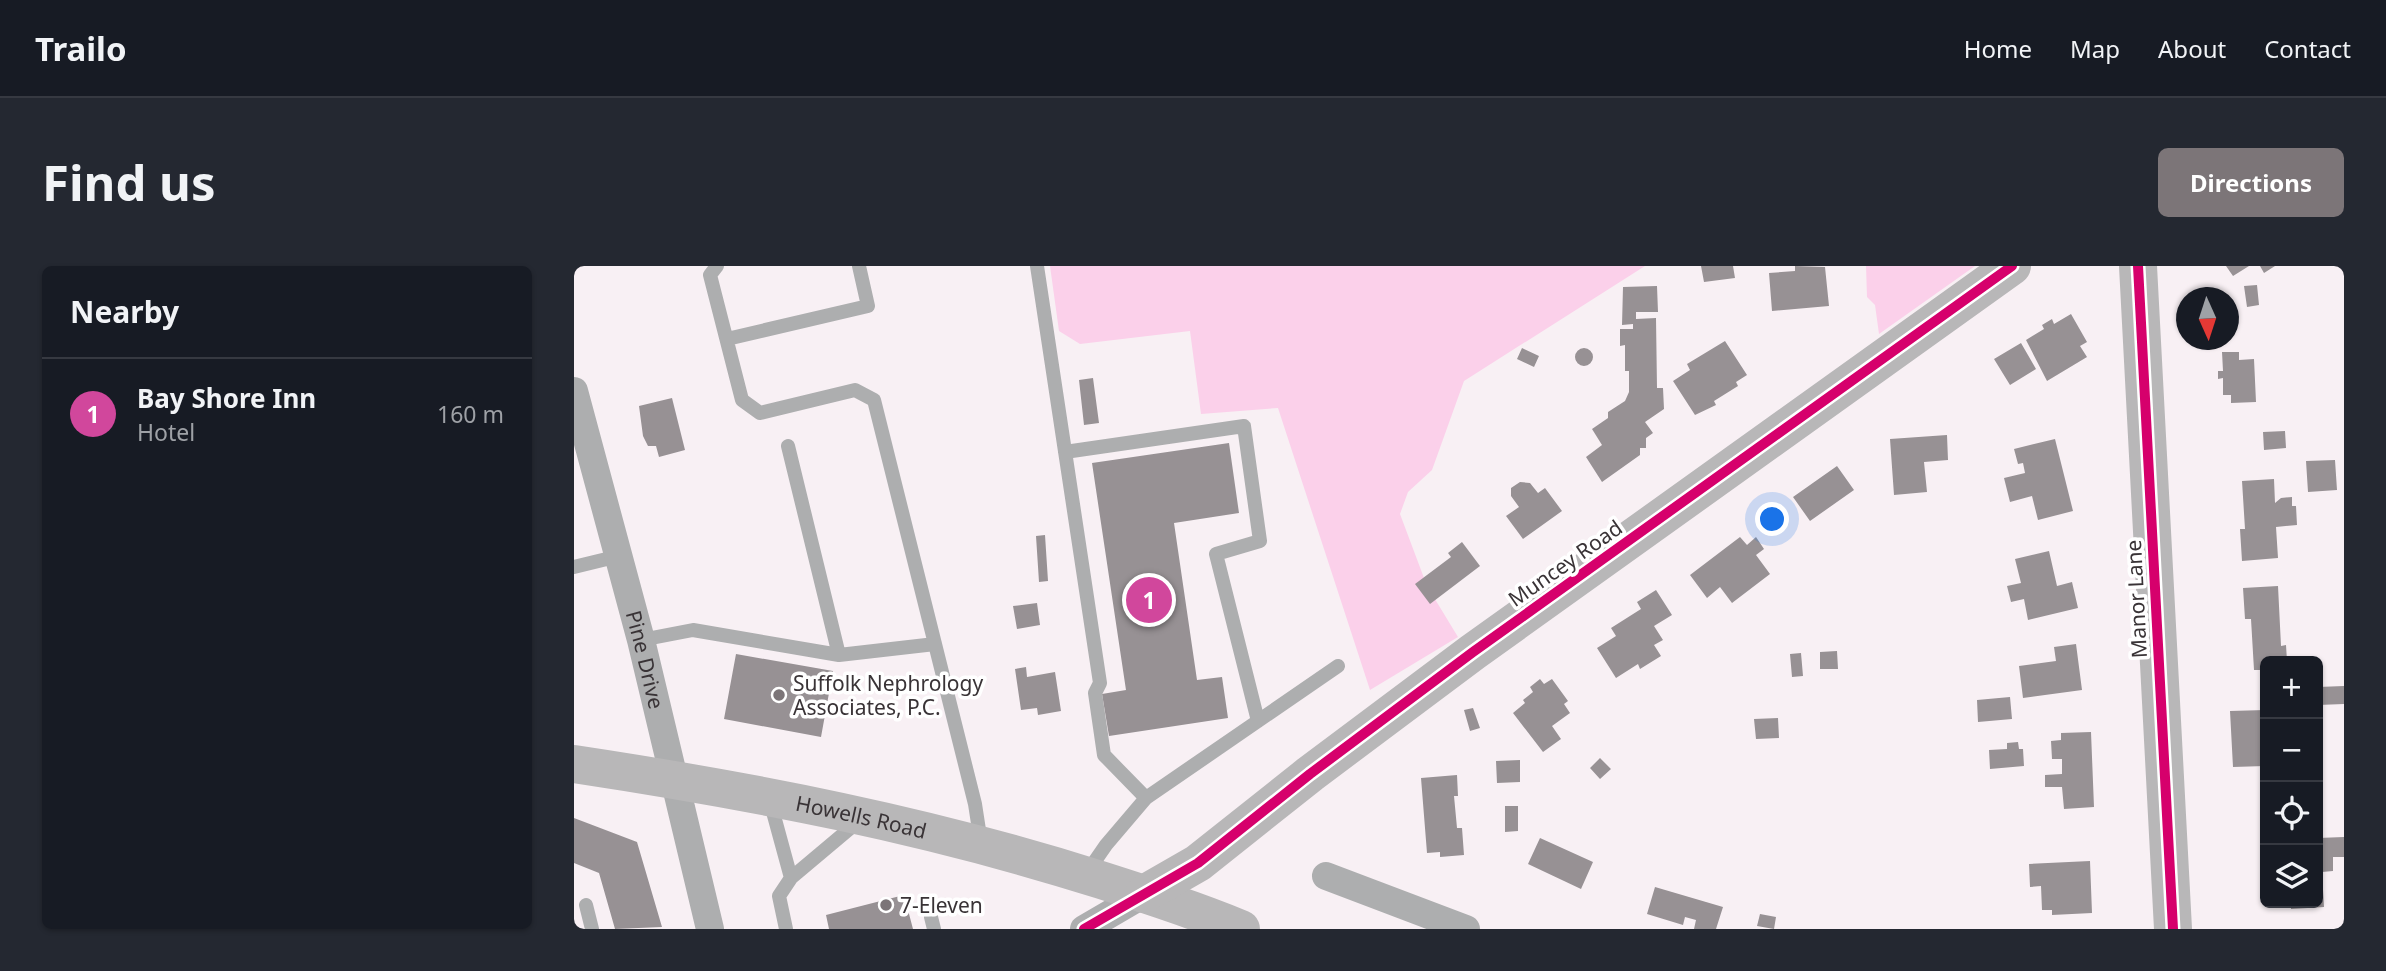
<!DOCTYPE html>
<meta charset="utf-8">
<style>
body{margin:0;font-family:"Noto Sans",sans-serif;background:#242831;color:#f1f3f6}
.controls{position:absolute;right:21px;bottom:21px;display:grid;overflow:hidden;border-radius:10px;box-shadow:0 2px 5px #0004}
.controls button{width:63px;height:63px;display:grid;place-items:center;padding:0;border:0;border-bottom:2px solid #363941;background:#171b24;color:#f1f3f6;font:35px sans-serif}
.compass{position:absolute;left:1602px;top:21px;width:63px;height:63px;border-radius:50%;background:#171b24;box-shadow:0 2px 5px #0004;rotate:177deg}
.you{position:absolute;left:1199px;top:254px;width:24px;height:24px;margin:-18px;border:5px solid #fff;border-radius:50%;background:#1a73e8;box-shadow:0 0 0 10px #1a73e833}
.badge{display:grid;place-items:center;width:46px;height:46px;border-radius:50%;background:#7c7578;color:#fff;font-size:23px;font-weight:700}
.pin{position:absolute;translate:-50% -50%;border:4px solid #fff;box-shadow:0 2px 7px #0006}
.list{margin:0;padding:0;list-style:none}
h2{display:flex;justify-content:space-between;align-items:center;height:91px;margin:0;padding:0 28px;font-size:30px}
h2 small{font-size:23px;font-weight:400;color:#9ea1a6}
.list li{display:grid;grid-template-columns:46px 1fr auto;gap:21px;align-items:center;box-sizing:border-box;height:112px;padding:0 28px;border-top:2px solid #363941}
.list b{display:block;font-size:26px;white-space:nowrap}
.list p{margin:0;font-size:23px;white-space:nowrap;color:#9ea1a6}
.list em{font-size:23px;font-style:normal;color:#9ea1a6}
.icon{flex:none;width:38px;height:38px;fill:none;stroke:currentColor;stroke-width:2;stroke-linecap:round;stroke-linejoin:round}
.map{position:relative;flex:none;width:1770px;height:663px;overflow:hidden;border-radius:10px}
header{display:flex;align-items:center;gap:42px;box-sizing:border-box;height:98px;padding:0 35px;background:#171b24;border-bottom:2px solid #363941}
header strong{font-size:33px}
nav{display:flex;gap:38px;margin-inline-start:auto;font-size:24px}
.intro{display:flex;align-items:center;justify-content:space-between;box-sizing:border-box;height:168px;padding:0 42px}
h1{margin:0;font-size:49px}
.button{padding:18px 32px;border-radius:10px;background:#7c7578;color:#fff;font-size:24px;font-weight:700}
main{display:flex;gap:42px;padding:0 42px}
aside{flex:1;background:#171b24;border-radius:10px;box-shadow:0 2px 5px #0004}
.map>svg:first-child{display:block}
</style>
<header>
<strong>Trailo</strong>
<nav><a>Home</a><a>Map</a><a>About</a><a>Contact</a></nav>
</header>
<div class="intro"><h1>Find us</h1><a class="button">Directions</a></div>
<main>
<aside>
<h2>Nearby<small></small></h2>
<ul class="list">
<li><span class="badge" style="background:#d1479c">1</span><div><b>Bay Shore Inn</b><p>Hotel</p></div><em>160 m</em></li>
</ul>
</aside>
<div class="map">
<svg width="1770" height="663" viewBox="0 0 1770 663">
<rect width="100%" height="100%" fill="#f8f0f4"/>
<path fill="#fbd0ea" d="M476,0H1071L890,115L858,204L834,226L826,248L853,320L884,371L796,424L704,142L627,148L616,65L506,78L485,65Z
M1292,0H1401L1305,68L1301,39L1293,31Z"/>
<path fill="#979194" d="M1127,0H1159L1161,12L1130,16Z
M1221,0L1251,1L1255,40L1198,45L1195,7L1221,5Z
M1652,0H1675L1659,10Z
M1686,0H1701L1690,7Z
M1683,19L1685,39L1673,41L1670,20Z
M1083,20L1084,46H1062V53L1082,52L1083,122H1089L1090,143L1071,156L1079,167L1072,172V182H1066V189L1028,216L1012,191L1028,179L1018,163L1034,152V146L1051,135L1055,126V105H1051V79L1046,80V63H1059V58L1048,59L1049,21Z
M1497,48L1513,76L1506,80L1513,91L1473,115L1452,74L1470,63L1468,59L1478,53L1480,58Z
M1151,75L1173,109L1162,116L1164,120L1140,135L1142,139L1121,149L1099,115L1116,104L1113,98Z
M1447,77L1462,103L1436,119L1420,93Z
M948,82L965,90L960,101L943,93Z
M1001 91a9 9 0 1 1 18 0a9 9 0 1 1-18 0Z
M1648,86H1665V94L1680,93L1682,136L1657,137V129H1649V112L1644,113V105H1649Z
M519,112L525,157L510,159L505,114Z
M98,132L111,184L85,191L82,180H74L69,170L65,140Z
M1711,165L1712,182L1690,184L1689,166Z
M1373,169L1374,194L1350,196L1353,226L1320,229L1316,173Z
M1481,173L1499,245L1464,254L1458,230L1436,236L1430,212L1451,207L1449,197L1444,198L1440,183Z
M655,177L665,247L600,257L623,414L648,411L654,452L535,470L528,428L552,424L518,197Z
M1761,194L1763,224L1734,226L1732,195Z
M1263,200L1280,224L1236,255L1219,231Z
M1700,213L1701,237L1707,232L1718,231V240H1722L1723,259L1702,261L1704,292L1668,295L1666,263H1671L1668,215Z
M946,216L956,217L964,227L971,222L988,245L949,273L932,250L945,241L937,230V222Z
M471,269L474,315L465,316L462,270Z
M1166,271L1173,279L1182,271L1190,283L1182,289L1196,308L1158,337L1146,321L1133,332L1116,309Z
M888,276L906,300L856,338L841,318L877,291L874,287Z
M1475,285L1483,320L1498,316L1504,342L1454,354L1450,333L1437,336L1433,320L1447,317L1441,293Z
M1704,320L1707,380L1712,379L1713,395H1691V404H1680L1677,353H1671L1669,322Z
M1082,324L1098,349L1080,360L1089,374L1080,379L1087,390L1066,403L1064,398L1042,412L1023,382L1042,370L1037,362L1067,343L1063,336Z
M463,337L466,359L443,363L439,340Z
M1502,378L1508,424L1449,432L1445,400L1482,395L1480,381Z
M1263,385L1264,403H1246V386Z
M1227,387L1229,410L1218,411L1216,388Z
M162,388L259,405L247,471L150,453Z
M452,401L453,411L481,406L487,445L464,449L463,442L447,444L441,403Z
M966,413L970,418L978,413L994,435L990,438L996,447L978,460L987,473L969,486L939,447L951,437L949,434L959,426L956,421Z
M1770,420V438L1744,439V421Z
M1436,431L1438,453L1404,456L1403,434Z
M899,442L906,462L896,465L890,444Z
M1691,444V500L1659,501L1656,445Z
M1204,452L1205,472L1182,473L1180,453Z
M1517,466L1520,541L1490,543L1488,521H1471V509L1488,508V493H1478L1477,475L1487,474V467Z
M1444,476L1445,483H1449L1450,500L1416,503L1415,484L1433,483V477Z
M1026,492L1037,503L1026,513L1016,502Z
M946,494V516L923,517L922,495Z
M883,509L884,530H880L883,562H888L890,589L866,591V586L853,587L847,512Z
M931,540H944V565L931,566Z
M0,552L63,576L88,661L41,663L25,607L0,597Z
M1770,571V591H1759V605L1748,606L1750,641L1717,643V637H1744V572Z
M966,572L1019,596L1007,623L954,598Z
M1516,595L1518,647L1478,649V644H1468L1467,620L1456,621L1455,598Z
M1081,621L1149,641L1142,663H1120L1122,654L1111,651L1109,659L1073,648Z
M330,629L339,663H255L252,649Z
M1186,648L1202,651L1200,663L1183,660Z"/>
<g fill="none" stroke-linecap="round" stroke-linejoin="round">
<path stroke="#adaeaf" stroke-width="14" d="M143,0L136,9L168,134L186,147L281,124L300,134L401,538L407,577
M463,0L526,417L521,427L530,489L572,532
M153,73L294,40L285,0
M214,180L265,389
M491,186L670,160L686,275L642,288L684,455
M0,301L45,290
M67,374L119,364L265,389L361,378
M196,535L217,612
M512,608L532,579L572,532L764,400
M12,639L18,663
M357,651L360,663
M212,663L205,630L217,612L286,554"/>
<g stroke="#adaeaf" stroke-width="28">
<path id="s1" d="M0,125L67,374L136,663"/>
<path d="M752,610L892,663"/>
<path d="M510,663L570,628"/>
</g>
<g stroke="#b8b7b8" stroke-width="38">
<path d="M1564,0L1599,663"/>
<path id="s2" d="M0,498C179,525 354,559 527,614C574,629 621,644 667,663"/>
<path d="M570,628L624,597L736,508L899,386L1438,0"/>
</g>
<g stroke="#fff" stroke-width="15">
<path id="cycleway" d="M1564,0L1599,663
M510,663L624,597L736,508L899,386L1438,0"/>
</g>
<use href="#cycleway" stroke="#d6006c" stroke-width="10"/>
</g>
<g fill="#7c7578" stroke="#fff" stroke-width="2.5">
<circle cx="205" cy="429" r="7"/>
<circle cx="312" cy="639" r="7"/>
</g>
<g text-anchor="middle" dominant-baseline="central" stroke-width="7" stroke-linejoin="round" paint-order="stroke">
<g font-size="21" fill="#393336" stroke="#fff">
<text transform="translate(991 297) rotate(-35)">Muncey Road</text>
<text transform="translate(1562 333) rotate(-93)">Manor Lane</text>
<text stroke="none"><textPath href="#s1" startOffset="278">Pine Drive</textPath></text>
<text stroke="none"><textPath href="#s2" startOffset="292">Howells Road</textPath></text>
</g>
<g font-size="21" fill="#393336" stroke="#fff" text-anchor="start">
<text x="219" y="417">Suffolk Nephrology<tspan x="219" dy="24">Associates, P.C.</tspan></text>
<text x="326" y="639">7-Eleven</text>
</g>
</g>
</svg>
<div class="controls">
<button>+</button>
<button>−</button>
<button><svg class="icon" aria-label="locate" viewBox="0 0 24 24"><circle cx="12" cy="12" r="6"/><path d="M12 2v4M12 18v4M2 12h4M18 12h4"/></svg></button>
<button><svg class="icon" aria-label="layers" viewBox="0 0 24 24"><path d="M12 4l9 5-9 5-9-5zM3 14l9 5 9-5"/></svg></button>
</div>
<svg class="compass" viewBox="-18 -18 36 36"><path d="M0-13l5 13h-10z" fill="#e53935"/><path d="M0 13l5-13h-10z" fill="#9ea1a6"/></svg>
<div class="you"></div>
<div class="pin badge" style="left:575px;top:334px;background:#d1479c">1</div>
</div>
</main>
